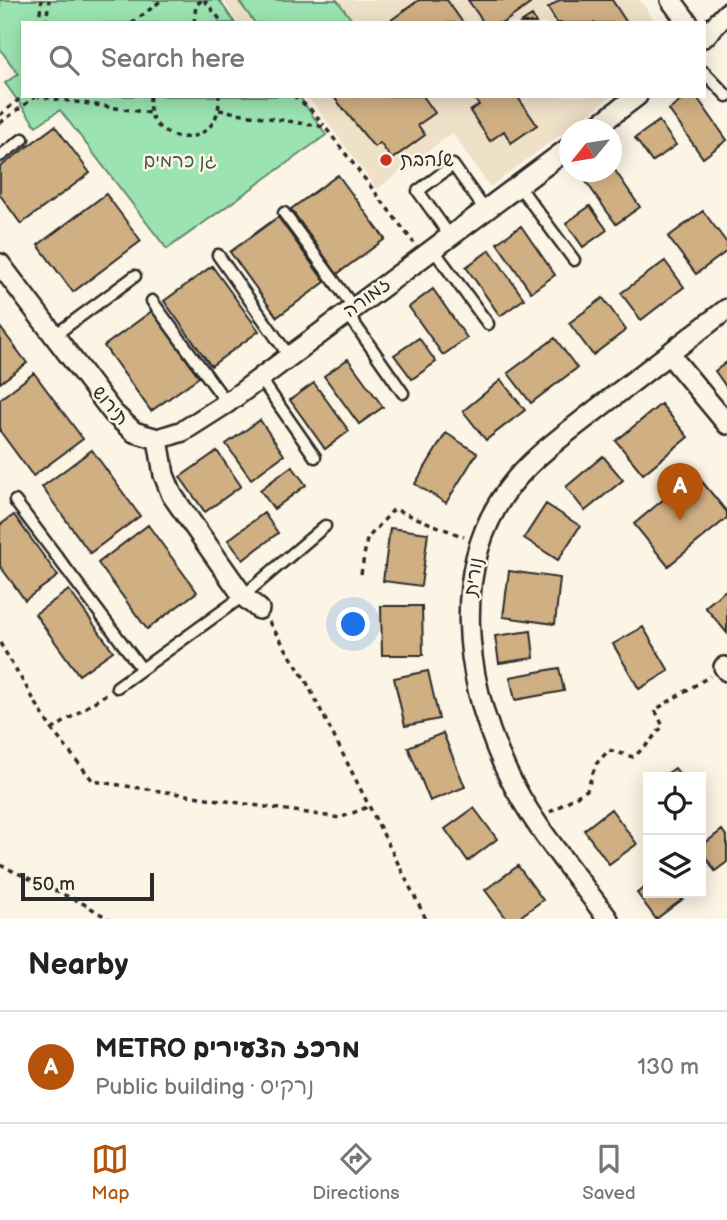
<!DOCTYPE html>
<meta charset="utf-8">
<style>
body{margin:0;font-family:"Balsamiq Sans","Playpen Sans Hebrew",sans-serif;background:#f2f2f2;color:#222}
.controls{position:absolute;right:21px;bottom:21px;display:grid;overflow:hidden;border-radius:0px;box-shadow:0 4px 18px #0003}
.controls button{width:63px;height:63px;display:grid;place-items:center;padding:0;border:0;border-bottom:2px solid #e0e0e0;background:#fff;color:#222;font:35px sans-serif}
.compass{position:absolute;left:559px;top:119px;width:63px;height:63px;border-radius:50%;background:#fff;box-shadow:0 4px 18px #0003;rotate:240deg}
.scale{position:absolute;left:21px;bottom:18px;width:133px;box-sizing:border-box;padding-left:7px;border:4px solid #2b2b2b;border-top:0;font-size:19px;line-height:24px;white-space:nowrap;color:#2b2b2b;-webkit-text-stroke:5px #fcf5e5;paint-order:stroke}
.you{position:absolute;left:354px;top:625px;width:24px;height:24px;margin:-18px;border:5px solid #fff;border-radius:50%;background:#1a73e8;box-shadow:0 0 0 10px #1a73e833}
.badge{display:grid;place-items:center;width:46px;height:46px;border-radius:50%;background:#b45309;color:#fff;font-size:23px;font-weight:700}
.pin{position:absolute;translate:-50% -58px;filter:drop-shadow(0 2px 4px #0008)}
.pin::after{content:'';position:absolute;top:37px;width:24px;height:21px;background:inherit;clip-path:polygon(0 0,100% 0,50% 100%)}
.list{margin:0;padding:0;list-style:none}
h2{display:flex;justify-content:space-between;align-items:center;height:91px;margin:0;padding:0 28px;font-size:30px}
h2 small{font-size:23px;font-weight:400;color:#767676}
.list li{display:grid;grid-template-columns:46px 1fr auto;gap:21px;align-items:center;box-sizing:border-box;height:112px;padding:0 28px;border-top:2px solid #e0e0e0}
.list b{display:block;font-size:26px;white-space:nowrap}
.list p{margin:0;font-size:23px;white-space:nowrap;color:#767676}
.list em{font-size:23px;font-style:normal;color:#767676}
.icon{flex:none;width:38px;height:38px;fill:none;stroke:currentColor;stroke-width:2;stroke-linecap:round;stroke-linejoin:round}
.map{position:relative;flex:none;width:727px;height:919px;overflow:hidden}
.search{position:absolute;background:#fff;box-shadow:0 4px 18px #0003;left:21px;right:21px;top:21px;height:77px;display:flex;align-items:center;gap:18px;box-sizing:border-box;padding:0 24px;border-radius:0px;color:#767676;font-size:26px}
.sheet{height:203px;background:#fff}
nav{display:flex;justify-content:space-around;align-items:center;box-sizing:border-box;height:98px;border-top:2px solid #e0e0e0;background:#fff;font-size:19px;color:#767676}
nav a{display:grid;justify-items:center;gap:4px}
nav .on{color:#b45309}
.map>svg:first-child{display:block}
</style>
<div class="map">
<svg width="727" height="919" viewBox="0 0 727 919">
<rect width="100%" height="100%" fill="#fcf5e5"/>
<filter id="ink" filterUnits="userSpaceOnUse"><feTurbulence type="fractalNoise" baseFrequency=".0143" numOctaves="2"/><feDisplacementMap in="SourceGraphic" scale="14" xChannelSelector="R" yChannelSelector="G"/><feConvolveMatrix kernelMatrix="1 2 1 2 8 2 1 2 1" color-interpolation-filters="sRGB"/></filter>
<g filter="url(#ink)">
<path fill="#efe0c8" d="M223,0H640L656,23H238Z
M303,96H612L490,187L452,133L377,189L314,104Z"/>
<path fill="#9be4b2" stroke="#63886e" stroke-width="2" d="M0,0H219L235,23H23V96H299L326,135L167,249L60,110L36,126L5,83L18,74L0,49Z
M238,0H337L354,23H255Z"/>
<path fill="#d0af83" stroke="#2b2b2b" stroke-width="2" d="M419,0H447L463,23H387Z
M468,0H527L530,4L503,23H484Z
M560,0H612L627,23H557L548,8Z
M532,16L536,23H521Z
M333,96H423L435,113L418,125L425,135L392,159L380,143L374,147Z
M472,96H517L537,125L511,143L504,131L490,141L470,111L479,105Z
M687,96H696L727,140L703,158L669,110Z
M659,121L676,145L652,162L635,138Z
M55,126L90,173L21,224L0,195V167Z
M612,166L640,207L616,224L582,176L587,172H612Z
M338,175L385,239L337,274L291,209Z
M106,194L141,241L73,292L38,245Z
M590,206L607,230L583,247L566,223Z
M703,211L727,243V251L696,274L668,237Z
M278,217L325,282L277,317L230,252Z
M521,226L555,275L531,292L497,243Z
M490,250L524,299L500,316L466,267Z
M665,261L684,287L641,320L621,293Z
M212,266L259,331L211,366L164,301Z
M433,289L467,338L443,355L409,307Z
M603,298L626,330L593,355L569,323Z
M152,311L199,377L151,411L104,346Z
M0,327L27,363L0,383Z
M419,338L436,362L412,379L394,355Z
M555,338L577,368L531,403L508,373Z
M348,359L383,407L359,424L324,376Z
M727,362V388L715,371Z
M34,373L83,439L33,476L0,431V399Z
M501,380L525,410L486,440L463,411Z
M314,383L349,431L325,449L290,400Z
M661,404L688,437L643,474L616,441Z
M260,420L284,455L251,479L226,444Z
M446,433L477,453L446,503L415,484Z
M92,450L140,516L90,553L42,487Z
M217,451L241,486L205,512L180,477Z
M603,456L623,480L585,511L566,487Z
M292,466L306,485L274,509L260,490Z
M695,473L727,512V518L668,566L634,524Z
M546,504L580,526L558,560L524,538Z
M264,513L278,533L243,560L228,540Z
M14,515L58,576L25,600L0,566V525Z
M148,525L197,592L147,629L98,563Z
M390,528L428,533L421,586L383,581Z
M509,571L560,578L555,624L503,617Z
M727,589V633L705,607Z
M69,590L113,651L79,675L35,614Z
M381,606H422L423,655H382Z
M643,627L669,671L639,689L613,644Z
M531,631L534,658L499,663L495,636Z
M559,668L564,691L515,700L510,677Z
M428,671L439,719L405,726L394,678Z
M443,733L465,787L430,801L408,747Z
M675,768L682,777H662Z
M474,808L497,839L468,861L445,829Z
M611,809L637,844L609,864L584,830Z
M722,830L727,837V862L715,871L705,856L701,859V840L704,844Z
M518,866L543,900L517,919H507L485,890Z
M648,885V893H691L656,919L637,893Z"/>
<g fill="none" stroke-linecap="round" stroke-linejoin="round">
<g stroke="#2b2b2b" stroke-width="15">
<path id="service" d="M704,72L727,96
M0,156L23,139
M518,185L574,260
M284,213L354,308
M450,236L418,191L453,165L485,210
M433,249L488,324
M218,255L289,356
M152,301L227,403
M347,313L403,393
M55,335L135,276
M260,378L315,457
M15,501L141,668
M117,687L243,596L325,526"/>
</g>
<g stroke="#2b2b2b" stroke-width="24">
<path id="minor" d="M671,0L688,23
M704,37L727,13
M592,130L637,96
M0,264L113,413L134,432L158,439L164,475L172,495L243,596L259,609
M669,354L727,424
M158,439L183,431L227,403L570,147
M724,667L727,671
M608,919C573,871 531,824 506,770C464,679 447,561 516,479C540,451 572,429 601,406C643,374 685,341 727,309"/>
</g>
<path stroke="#2b2b2b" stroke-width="3.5" stroke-dasharray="5 5" stroke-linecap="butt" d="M204,0L223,23
M38,23L42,0
M46,23L49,0
M132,23L162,0
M194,23L196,5L202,0
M35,96L150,113
M150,96C142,147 222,155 219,96
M294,96L310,109L324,125
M219,110L325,127L414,243
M0,115L23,96
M0,123L35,97
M361,574L367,539L394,509L464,537
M269,622L306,681L426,919
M0,643L52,730L93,781L340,818L370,806
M52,730L106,694
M550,812L587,790L596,764L609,750L633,757L645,747L663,726L655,710L710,676
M0,865L84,904L109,919"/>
<use href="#service" stroke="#fcf5e5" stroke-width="10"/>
<use href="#minor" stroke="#fcf5e5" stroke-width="19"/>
</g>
</g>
<circle fill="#c8321e" stroke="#fcf5e5" stroke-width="2.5" cx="386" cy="160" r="7"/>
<g text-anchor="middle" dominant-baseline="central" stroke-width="5" stroke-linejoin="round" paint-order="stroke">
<g font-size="19" fill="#2b2b2b" stroke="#fcf5e5" text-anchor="start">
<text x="400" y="160">שלהבת</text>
</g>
<g font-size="19" fill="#47594d" stroke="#fcf5e5">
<text x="180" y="161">גן כרמים</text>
</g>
<g font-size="19" fill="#2b2b2b" stroke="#fcf5e5">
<text transform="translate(367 298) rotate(-37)">זמורה</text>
<text transform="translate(110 406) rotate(49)">תירוש</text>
<text transform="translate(474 577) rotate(-81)">נורית</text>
</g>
</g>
</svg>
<div class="controls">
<button><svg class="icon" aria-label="locate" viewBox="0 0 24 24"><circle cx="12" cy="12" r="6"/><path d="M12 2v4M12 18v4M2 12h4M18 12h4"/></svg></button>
<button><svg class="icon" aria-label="layers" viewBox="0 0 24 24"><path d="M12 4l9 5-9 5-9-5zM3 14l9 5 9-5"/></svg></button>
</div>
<svg class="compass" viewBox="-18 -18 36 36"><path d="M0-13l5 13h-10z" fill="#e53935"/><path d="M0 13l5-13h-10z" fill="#767676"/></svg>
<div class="scale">50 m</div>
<div class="you"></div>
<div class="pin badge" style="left:680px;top:521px">A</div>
<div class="search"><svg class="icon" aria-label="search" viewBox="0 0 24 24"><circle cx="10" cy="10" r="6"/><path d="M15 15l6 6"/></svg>Search here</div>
</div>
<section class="sheet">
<h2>Nearby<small></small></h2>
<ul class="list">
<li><span class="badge">A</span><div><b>METRO מרכז הצעירים</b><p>Public building · נרקיס</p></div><em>130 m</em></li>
</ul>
</section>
<nav>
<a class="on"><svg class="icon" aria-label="map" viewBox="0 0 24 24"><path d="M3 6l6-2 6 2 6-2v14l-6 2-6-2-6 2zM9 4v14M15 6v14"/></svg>Map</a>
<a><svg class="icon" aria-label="directions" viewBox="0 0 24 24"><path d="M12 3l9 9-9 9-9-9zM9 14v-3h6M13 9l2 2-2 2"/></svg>Directions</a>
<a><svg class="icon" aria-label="saved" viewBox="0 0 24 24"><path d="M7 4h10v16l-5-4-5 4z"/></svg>Saved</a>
</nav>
